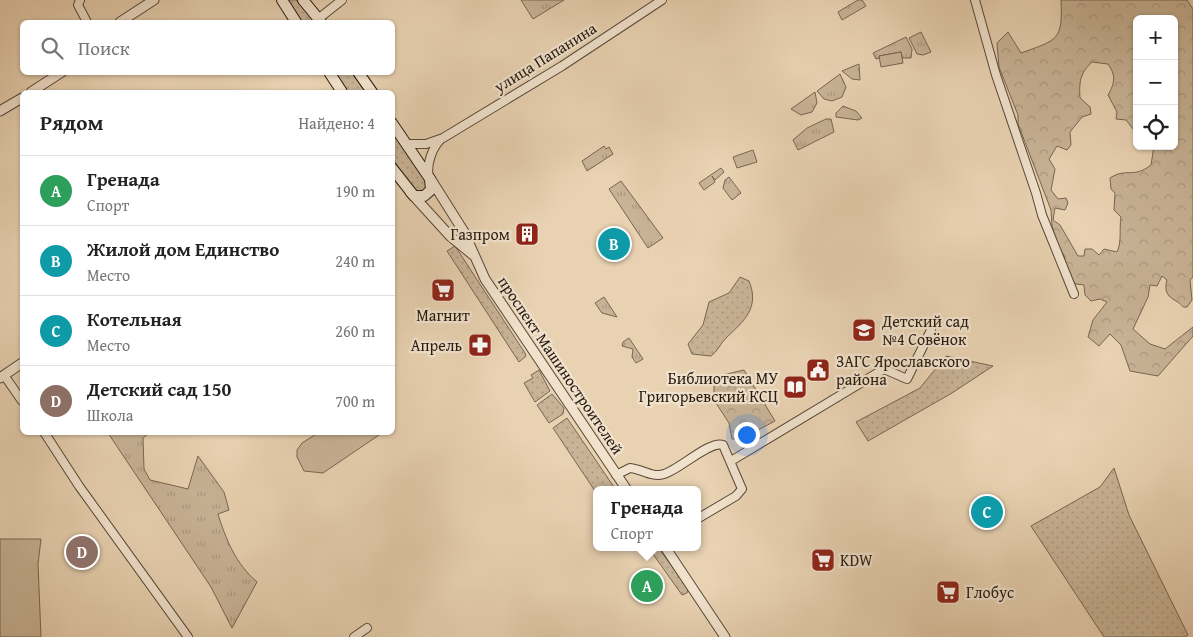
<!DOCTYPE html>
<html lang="ru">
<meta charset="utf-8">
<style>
body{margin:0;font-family:"Gentium Book Plus",serif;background:#f2f2f2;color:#222}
.controls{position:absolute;right:15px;top:15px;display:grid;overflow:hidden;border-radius:8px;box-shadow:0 1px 4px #0004}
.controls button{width:45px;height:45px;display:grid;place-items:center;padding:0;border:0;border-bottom:1px solid #e0e0e0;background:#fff;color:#222;font:25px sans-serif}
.you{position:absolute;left:746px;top:434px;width:18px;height:18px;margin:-12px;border:4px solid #fff;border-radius:50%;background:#1a73e8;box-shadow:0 0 0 8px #1a73e833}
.badge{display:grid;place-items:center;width:32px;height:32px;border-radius:50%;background:#b45309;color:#fff;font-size:16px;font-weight:700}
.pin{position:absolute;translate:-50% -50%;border:2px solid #fff;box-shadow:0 1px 5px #0006}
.popup{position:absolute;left:593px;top:486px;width:108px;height:65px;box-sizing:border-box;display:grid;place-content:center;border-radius:8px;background:#fff;filter:drop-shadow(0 1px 4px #0005);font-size:16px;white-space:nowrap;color:#767676}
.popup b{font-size:19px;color:#222}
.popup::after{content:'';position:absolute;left:50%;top:100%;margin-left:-10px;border:10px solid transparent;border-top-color:#fff}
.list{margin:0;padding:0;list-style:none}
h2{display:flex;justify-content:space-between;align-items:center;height:65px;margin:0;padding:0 20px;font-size:21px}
h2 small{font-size:16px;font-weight:400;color:#767676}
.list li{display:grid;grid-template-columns:32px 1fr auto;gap:15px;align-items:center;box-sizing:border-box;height:70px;padding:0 20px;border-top:1px solid #e0e0e0}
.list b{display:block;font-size:19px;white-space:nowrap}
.list p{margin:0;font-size:16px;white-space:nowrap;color:#767676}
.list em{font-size:16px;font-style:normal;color:#767676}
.icon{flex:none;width:28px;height:28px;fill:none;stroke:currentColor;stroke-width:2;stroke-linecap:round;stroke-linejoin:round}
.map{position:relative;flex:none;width:1193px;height:637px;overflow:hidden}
.search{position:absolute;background:#fff;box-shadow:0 1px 4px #0004;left:20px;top:20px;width:375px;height:55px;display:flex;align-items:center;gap:12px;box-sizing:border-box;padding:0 18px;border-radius:8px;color:#767676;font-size:19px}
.panel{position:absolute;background:#fff;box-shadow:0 1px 4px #0004;left:20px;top:90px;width:375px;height:345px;border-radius:8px}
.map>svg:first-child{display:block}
</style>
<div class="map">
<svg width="1193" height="637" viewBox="0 0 1193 637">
<defs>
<pattern id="grass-dots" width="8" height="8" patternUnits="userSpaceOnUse" patternTransform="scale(1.25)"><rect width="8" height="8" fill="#c8b396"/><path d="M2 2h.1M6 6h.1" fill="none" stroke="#ac9980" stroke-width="1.8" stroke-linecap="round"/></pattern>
<pattern id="forest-crowns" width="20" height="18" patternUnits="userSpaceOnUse" patternTransform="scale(1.25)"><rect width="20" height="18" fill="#c8b396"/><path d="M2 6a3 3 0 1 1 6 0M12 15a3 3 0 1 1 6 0" fill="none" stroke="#ac9980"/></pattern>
<pattern id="park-tufts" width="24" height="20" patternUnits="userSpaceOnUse" patternTransform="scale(1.25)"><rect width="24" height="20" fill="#c8b396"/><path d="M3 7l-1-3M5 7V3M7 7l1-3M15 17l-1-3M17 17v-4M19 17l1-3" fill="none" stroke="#ac9980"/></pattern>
</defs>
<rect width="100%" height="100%" fill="#e9d2b2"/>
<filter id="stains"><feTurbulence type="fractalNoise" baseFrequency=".004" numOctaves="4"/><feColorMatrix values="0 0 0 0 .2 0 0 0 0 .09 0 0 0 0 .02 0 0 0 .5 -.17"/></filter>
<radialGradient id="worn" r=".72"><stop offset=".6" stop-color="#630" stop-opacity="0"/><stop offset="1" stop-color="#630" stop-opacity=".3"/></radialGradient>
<path fill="url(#grass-dots)" stroke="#766652" d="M287,0H296L315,22H302Z
M334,73H353L366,92H348Z
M392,131L426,181L427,187L422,192L413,189L393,159Z
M455,246L525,353L526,356L519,362L447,251Z
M740,277L749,281C760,308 744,321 726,338C720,344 718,351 711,356L692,354L688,344L703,325L709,302L729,293Z
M946,356L993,366L952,393L868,441L856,422L920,388Z
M539,370L550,391L535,402L524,383L533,378L531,375Z
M552,394L564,408L563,414L549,423L537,405Z
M567,418L616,490H597V494L553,428Z
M1114,468L1129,515L1188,635L1185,637H1104L1031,526L1100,487Z
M648,547H658L688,589L687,593L682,595Z"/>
<path fill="url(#forest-crowns)" stroke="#766652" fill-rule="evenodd" d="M1061,0H1187L1193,9V277L1190,280L1192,300L1187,307C1181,308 1182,304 1176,301C1167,296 1164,291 1167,280L1162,276L1157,286L1150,285L1148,297L1133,329L1150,344L1165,349L1193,327V336L1158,376L1130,371L1121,345L1110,334L1099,346L1088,337L1093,320L1107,302L1100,299L1091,301L1085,295L1084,285L1076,284L1067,277L1064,267L1065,257L1058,246L1052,226L1051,210L1018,124V115L999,67L997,43L1008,32L1021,53C1057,40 1063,41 1061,0ZM1137,19H1174V146H1154L1151,165C1133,179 1127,167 1110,178L1111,189L1115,193L1114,210L1121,217C1119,229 1122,242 1117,252L1104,249L1099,255L1092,249H1085L1084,256H1078L1060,225L1053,220L1055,208L1065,210L1068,203L1066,198L1058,199L1051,190L1055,169L1049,159L1057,146L1067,150L1071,145L1070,132L1082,117L1091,114L1090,107L1080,98C1079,82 1080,73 1092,62L1108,64C1116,75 1115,83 1108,95L1117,112L1116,119L1126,120L1137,134Z
M744,370L775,421L741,439H732L729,423L714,400V377Z"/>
<path fill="url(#park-tufts)" stroke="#766652" d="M521,0H564L533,19Z
M858,0H862L866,6L842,20L838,12Z
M921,32L931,52L923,55L917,54L909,38Z
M906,37L912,49L911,58H902L901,52L879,56L880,58L876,59L873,53Z
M859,64L860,80L852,79L842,71Z
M840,74L846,87L842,97L832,101L824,99L817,91Z
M815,92L817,103L812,112L801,115L791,109Z
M843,106L856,111L862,118L858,120L836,117V113Z
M826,119H831L834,132L798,150L793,140L807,128Z
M604,146L606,149L609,147L613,154L587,171L582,161Z
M721,168L724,172L715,180L712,176L715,182L704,190L699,183Z
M729,177L741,193L732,200L723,188L725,180Z
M621,181L663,238L648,248L609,189Z
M604,297L617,317L602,313L595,303Z
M629,338L643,359L636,363L632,357L633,349L622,346L623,342Z
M108,433H149L143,438L144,469L150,480L188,489L198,456L224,492L229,510L218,514C226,540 236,564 257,582L232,628L211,587Z"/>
<path fill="#c8b396" stroke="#766652" d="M901,52L903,63L881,67L879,56Z
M753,150L757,162L737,168L733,157Z
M318,433V432L382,433L323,473L304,471L297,457V450L302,443Z
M0,539H41L38,564L41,637H0Z"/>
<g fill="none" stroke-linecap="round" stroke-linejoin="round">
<g stroke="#564838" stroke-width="10">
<path id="minor" d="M80,0L78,5L87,22
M975,0L996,75L1036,193L1042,215L1074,294
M318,19L342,0
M407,144H426L443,138L562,66L662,0
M429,177C426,165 432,148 441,139
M4,375L22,401
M44,432L79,486L188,637
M731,461L884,369L907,379L931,330
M616,475L630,468C642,469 652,478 664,474C679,470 710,440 723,445L742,489L736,496L697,519
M354,637L367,628"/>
</g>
<g stroke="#564838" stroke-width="11">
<path id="tertiary" d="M120,22L154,0
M31,92L62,72
M0,111L22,98
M430,178L464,232L485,279L627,490
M410,192L450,236L473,255
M0,378L22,363
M665,547L725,637"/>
</g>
<g stroke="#251a0f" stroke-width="12">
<path id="secondary" d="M282,0L296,22
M303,0L321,22
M329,72L342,92
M358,72L372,92
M392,123L430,179L431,190L424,196H414L392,168"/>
</g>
<use href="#minor" stroke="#f1e2cd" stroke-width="8"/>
<use href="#tertiary" stroke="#f1e2cd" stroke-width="9"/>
<use href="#secondary" stroke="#f1e2cd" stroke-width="10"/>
</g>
<defs>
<g id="building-square" transform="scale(1.25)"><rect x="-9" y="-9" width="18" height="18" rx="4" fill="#8f2418" stroke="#f1e2cd"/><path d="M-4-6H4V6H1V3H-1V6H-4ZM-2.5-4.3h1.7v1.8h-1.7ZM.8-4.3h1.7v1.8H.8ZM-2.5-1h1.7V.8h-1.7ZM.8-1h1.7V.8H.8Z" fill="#fff"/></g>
<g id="supermarket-square" transform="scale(1.25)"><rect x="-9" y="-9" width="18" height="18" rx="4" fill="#8f2418" stroke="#f1e2cd"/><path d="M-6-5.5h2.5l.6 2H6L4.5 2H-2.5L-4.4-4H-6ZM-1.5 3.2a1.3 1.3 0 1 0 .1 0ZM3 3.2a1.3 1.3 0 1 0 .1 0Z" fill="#fff"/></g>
<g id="school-square" transform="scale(1.25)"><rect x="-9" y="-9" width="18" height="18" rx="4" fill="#8f2418" stroke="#f1e2cd"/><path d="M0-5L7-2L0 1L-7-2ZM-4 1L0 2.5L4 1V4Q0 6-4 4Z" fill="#fff"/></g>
<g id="pharmacy-square" transform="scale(1.25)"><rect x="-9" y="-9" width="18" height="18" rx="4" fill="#8f2418" stroke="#f1e2cd"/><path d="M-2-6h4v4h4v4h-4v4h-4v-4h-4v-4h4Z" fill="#fff"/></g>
<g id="civic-square" transform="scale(1.25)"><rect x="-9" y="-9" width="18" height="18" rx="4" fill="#8f2418" stroke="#f1e2cd"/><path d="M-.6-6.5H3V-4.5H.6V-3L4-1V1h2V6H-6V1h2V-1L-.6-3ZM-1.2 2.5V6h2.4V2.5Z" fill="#fff"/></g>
<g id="library-square" transform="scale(1.25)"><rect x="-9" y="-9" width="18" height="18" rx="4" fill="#8f2418" stroke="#f1e2cd"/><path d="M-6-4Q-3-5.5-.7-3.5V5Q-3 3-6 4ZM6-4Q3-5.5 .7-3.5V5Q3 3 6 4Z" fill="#fff"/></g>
</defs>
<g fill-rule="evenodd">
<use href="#building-square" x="527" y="234"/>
<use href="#supermarket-square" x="443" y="290"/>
<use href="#school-square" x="864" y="330"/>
<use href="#pharmacy-square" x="480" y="345"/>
<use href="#civic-square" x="818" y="370"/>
<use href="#library-square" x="795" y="387"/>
<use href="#supermarket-square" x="823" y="560"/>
<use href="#supermarket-square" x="948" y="592"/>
</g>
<g text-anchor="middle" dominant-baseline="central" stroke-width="4.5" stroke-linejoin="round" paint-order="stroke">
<g font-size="16" fill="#251a0f" stroke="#f1e2cd">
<text transform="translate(545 57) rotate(-32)">улица Папанина</text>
<text transform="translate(561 365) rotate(56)">проспект Машиностроителей</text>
</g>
<g font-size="16" fill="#251a0f" stroke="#f1e2cd" text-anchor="start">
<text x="510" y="234" text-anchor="end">Газпром</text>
<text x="443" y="315" text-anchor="middle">Магнит</text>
<text x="882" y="321">Детский сад<tspan x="882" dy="18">№4 Совёнок</tspan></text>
<text x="462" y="345" text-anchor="end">Апрель</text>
<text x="836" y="361">ЗАГС Ярославского<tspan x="836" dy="18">района</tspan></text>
<text x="778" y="378" text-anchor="end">Библиотека МУ<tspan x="778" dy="18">Григорьевский КСЦ</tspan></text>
<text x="840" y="560">KDW</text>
<text x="966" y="592">Глобус</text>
</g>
</g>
<rect width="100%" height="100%" filter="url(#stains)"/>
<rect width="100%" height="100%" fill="url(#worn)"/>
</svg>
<div class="controls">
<button>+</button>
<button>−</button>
<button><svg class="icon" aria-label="locate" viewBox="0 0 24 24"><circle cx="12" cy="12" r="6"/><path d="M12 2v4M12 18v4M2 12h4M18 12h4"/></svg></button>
</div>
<div class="you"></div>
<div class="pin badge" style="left:647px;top:586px;background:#2e9e5b">A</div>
<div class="popup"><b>Гренада</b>Спорт</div>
<div class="pin badge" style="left:614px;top:244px;background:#0f9aa8">B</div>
<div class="pin badge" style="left:987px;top:512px;background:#0f9aa8">C</div>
<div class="pin badge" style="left:82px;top:552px;background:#8d6e63">D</div>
<div class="search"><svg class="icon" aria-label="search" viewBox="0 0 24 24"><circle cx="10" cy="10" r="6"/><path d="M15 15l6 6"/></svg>Поиск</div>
<section class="panel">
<h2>Рядом<small>Найдено: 4</small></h2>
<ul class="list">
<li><span class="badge" style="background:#2e9e5b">A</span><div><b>Гренада</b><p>Спорт</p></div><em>190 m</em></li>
<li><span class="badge" style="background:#0f9aa8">B</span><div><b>Жилой дом Единство</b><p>Место</p></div><em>240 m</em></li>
<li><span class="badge" style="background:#0f9aa8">C</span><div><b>Котельная</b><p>Место</p></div><em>260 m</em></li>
<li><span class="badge" style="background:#8d6e63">D</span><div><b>Детский сад 150</b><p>Школа</p></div><em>700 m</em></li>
</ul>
</section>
</div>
